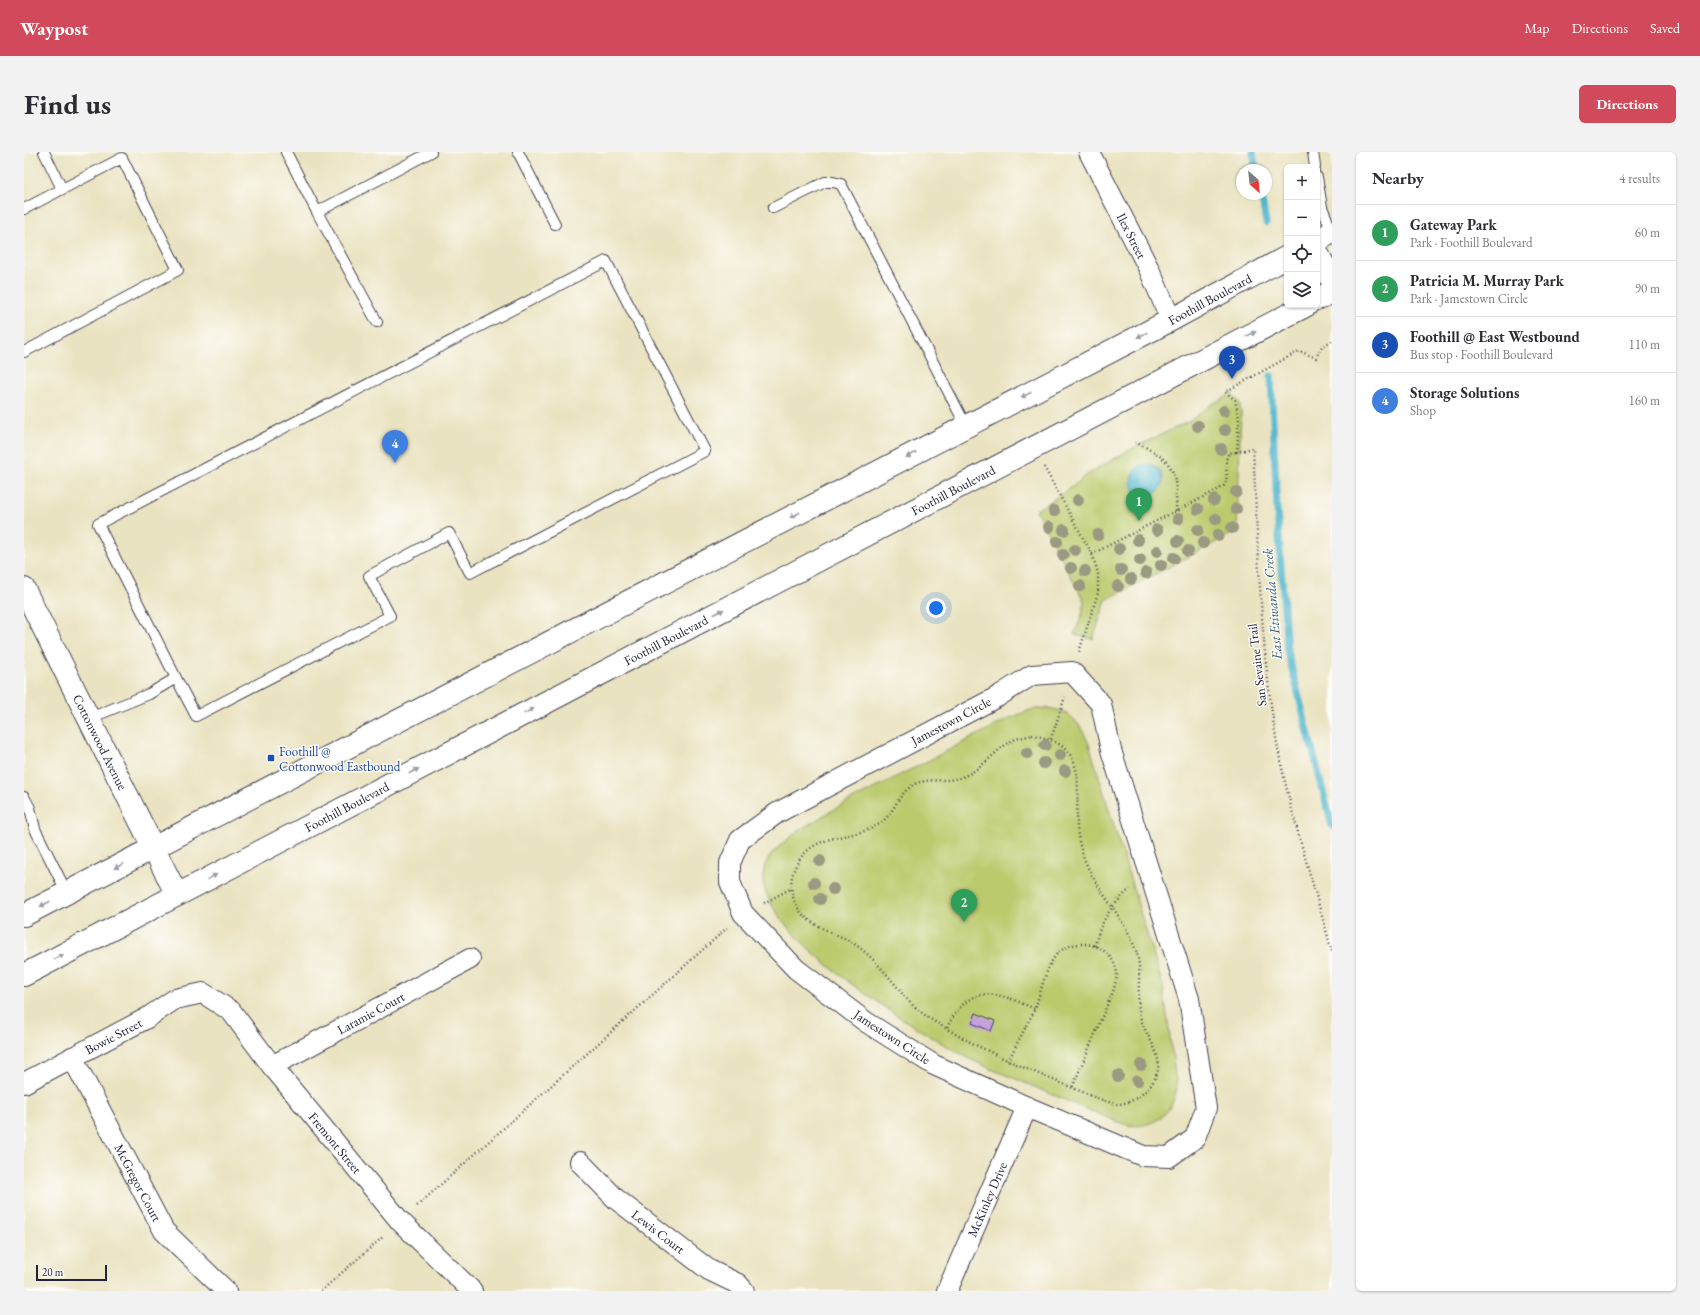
<!DOCTYPE html>
<meta charset="utf-8">
<style>
body{margin:0;font-family:"EB Garamond",serif;background:#f2f2f3;color:#2b2b33}
.controls{position:absolute;right:12px;top:12px;display:grid;overflow:hidden;border-radius:6px;box-shadow:0 1px 3px #0004}
.controls button{width:36px;height:36px;display:grid;place-items:center;padding:0;border:0;border-bottom:1px solid #e1e1e2;background:#fff;color:#2b2b33;font:20px sans-serif}
.compass{position:absolute;left:1212px;top:12px;width:36px;height:36px;border-radius:50%;background:#fff;box-shadow:0 1px 3px #0004;rotate:153deg}
.scale{position:absolute;left:12px;bottom:10px;width:71px;box-sizing:border-box;padding-left:4px;border:2px solid #22223b;border-top:0;font-size:11px;line-height:14px;white-space:nowrap;color:#22223b;-webkit-text-stroke:3px #fdfcf7;paint-order:stroke}
.you{position:absolute;left:912px;top:456px;width:14px;height:14px;margin:-10px;border:3px solid #fff;border-radius:50%;background:#1a73e8;box-shadow:0 0 0 6px #1a73e833}
.badge{display:grid;place-items:center;width:26px;height:26px;border-radius:50%;background:#d1495b;color:#fff;font-size:13px;font-weight:700}
.pin{position:absolute;translate:-50% -33px;filter:drop-shadow(0 1px 2px #0008)}
.pin::after{content:'';position:absolute;top:21px;width:14px;height:12px;background:inherit;clip-path:polygon(0 0,100% 0,50% 100%)}
.list{margin:0;padding:0;list-style:none}
h2{display:flex;justify-content:space-between;align-items:center;height:52px;margin:0;padding:0 16px;font-size:17px}
h2 small{font-size:13px;font-weight:400;color:#7c7c81}
.list li{display:grid;grid-template-columns:26px 1fr auto;gap:12px;align-items:center;box-sizing:border-box;height:56px;padding:0 16px;border-top:1px solid #e1e1e2}
.list b{display:block;font-size:15px;white-space:nowrap}
.list p{margin:0;font-size:13px;white-space:nowrap;color:#7c7c81}
.list em{font-size:13px;font-style:normal;color:#7c7c81}
.icon{flex:none;width:22px;height:22px;fill:none;stroke:currentColor;stroke-width:2;stroke-linecap:round;stroke-linejoin:round}
.map{position:relative;flex:none;width:1308px;height:1139px;overflow:hidden;border-radius:6px}
header{display:flex;align-items:center;gap:24px;box-sizing:border-box;height:56px;padding:0 20px;background:#d1495b;color:#fff}
header strong{font-size:19px}
nav{display:flex;gap:22px;margin-inline-start:auto;font-size:14px}
.intro{display:flex;align-items:center;justify-content:space-between;box-sizing:border-box;height:96px;padding:0 24px}
h1{margin:0;font-size:28px}
.button{padding:10px 18px;border-radius:6px;background:#d1495b;color:#fff;font-size:14px;font-weight:700}
main{display:flex;gap:24px;padding:0 24px}
aside{flex:1;background:#fff;border-radius:6px;box-shadow:0 1px 3px #0004}
.map>svg:first-child{display:block}
</style>
<header>
<strong>Waypost</strong>
<nav><a>Map</a><a>Directions</a><a>Saved</a></nav>
</header>
<div class="intro"><h1>Find us</h1><a class="button">Directions</a></div>
<main>
<div class="map">
<svg width="1308" height="1139" viewBox="0 0 1308 1139">
<rect width="100%" height="100%" fill="#fdfcf7"/>
<filter id="ink" filterUnits="userSpaceOnUse"><feTurbulence type="fractalNoise" baseFrequency=".025" numOctaves="2"/><feDisplacementMap in="SourceGraphic" scale="8" xChannelSelector="R" yChannelSelector="G"/><feConvolveMatrix kernelMatrix="1 2 1 2 8 2 1 2 1" color-interpolation-filters="sRGB"/></filter>
<filter id="wash" filterUnits="userSpaceOnUse"><feTurbulence type="fractalNoise" baseFrequency=".012" numOctaves="4" result="noise"/><feDisplacementMap in="SourceGraphic" scale="16" xChannelSelector="R" yChannelSelector="G"/><feGaussianBlur stdDeviation="0.9" result="paint"/><feColorMatrix in="noise" values="0 0 0 0 0 0 0 0 0 0 0 0 0 0 0 0 0 1.4 0 .05"/><feComposite in="paint" operator="in"/></filter>
<g filter="url(#wash)">
<rect width="100%" height="100%" fill="#eae3c1"/>
<path fill="#bbca6d" stroke="#6e7654" d="M1208,242L1215,250L1217,259L1213,379L1082,448L1069,487L1050,483L1058,463L1060,449L1012,358L1043,339L1064,322L1109,296L1166,269L1188,252Z
M1019,556C1047,557 1054,569 1065,592L1139,834L1153,936C1148,963 1129,977 1102,973C1068,960 1034,945 1001,931C985,924 968,918 952,910C907,887 708,771 743,709C760,679 837,644 868,627C908,607 947,586 986,566L1006,558Z"/>
<path fill="#4db5cc" stroke="#386c84" d="M1107 328a16 16 0 1 1 32 0a16 16 0 1 1-32 0Z"/>
<g fill="none" stroke-linecap="round" stroke-linejoin="round">
<path stroke="#4db5cc" stroke-width="7" d="M1229,0L1232,18
M1237,42L1242,71
M1247,224L1253,357L1263,498L1308,674"/>
</g>
<g id="blocks">
<path fill="#c198dc" d="M952,861L971,869L967,879L948,871Z"/>
</g>
</g>
<g filter="url(#ink)">
<use href="#blocks" fill-opacity="0" stroke="#403f4f" stroke-width="1"/>
<g fill="none" stroke-linecap="round" stroke-linejoin="round">
<g stroke="#403f4f" stroke-width="12">
<path id="lane" d="M20,0L38,37
M262,0L293,60
M494,0L531,72
M1289,0L1291,15
M1293,25L1298,55L1308,80
M749,56L801,30H809L817,32L942,274
M0,57L98,6L154,118L0,200
M353,170L293,60L407,0
M66,566L125,542L152,526L172,564L366,464L345,424L425,381L446,421L681,299L582,109L74,372L152,526
M0,645L6,656L11,677L43,741"/>
</g>
<g stroke="#403f4f" stroke-width="22">
<g id="street">
<path id="s1" d="M1065,0L1125,117L1147,168"/>
<path d="M1048,520L1077,552L1087,598L1165,847L1182,956L1171,986L1145,1005L1119,1004L1003,955L910,913L842,870L772,817L719,761L706,730V711L716,688L753,661L973,545L1008,523Z"/>
<path id="s2" d="M48,905L140,1079L202,1139"/>
<path id="s3" d="M248,914L446,807"/>
<path id="s4" d="M0,931L123,866L151,847L179,841L207,859L248,914L376,1069L448,1139"/>
<path id="s5" d="M556,1010L592,1047L685,1118L714,1132L720,1139"/>
<path id="s6" d="M923,1139L1003,955"/>
</g>
</g>
<g stroke="#403f4f" stroke-width="24">
<g id="secondary">
<path d="M1293,100L1308,129"/>
<path id="s7" d="M0,437L153,743"/>
</g>
</g>
<g stroke="#403f4f" stroke-width="24">
<g id="primary">
<path d="M1293,89L1308,80"/>
<path d="M1293,147L1308,140"/>
<path id="s8" d="M0,763L1147,168L1263,105"/>
<path id="s9" d="M0,823L1283,153"/>
</g>
</g>
<path stroke="#403f4f" stroke-width="2.5" stroke-dasharray="1 3" stroke-linecap="butt" d="M1308,189L1298,194L1292,206L1275,199L1201,240L1211,248L1215,266L1213,300L1229,296C1234,393 1236,490 1252,586C1265,659 1289,729 1308,800
M1111,290C1150,309 1153,316 1152,359
M1020,315L1068,402L1074,421V441L1055,500
M1068,402L1199,335C1207,325 1198,311 1205,301L1213,300
M1008,583C1023,586 1038,590 1047,604C1058,624 1052,651 1053,672C1053,683 1056,696 1060,706C1072,739 1099,763 1111,796C1120,819 1111,841 1116,864C1120,882 1137,898 1134,917C1131,935 1111,952 1093,952C1083,951 1059,940 1049,936C1000,916 950,895 905,866C882,851 875,835 857,816C848,806 839,797 827,790C803,776 775,773 768,741C765,726 771,710 782,700C798,684 826,685 846,677C870,667 869,649 885,636C898,624 919,631 935,626C956,620 968,601 986,590C992,586 1001,585 1008,583Z
M1027,587L1041,545
M740,751L768,736
M1071,794C1076,769 1088,753 1106,737
M923,876C945,830 972,839 1011,857C1016,842 1023,810 1035,800C1056,783 1090,794 1093,822C1093,826 1091,832 1090,837L1048,936
M984,909L1011,857
M393,1054L703,776
M297,1139L360,1084"/>
<use href="#lane" stroke="#fff" stroke-width="10"/>
<use href="#street" stroke="#fff" stroke-width="20"/>
<use href="#secondary" stroke="#fff" stroke-width="22"/>
<use href="#primary" stroke="#fff" stroke-width="22"/>
</g>
<g fill="#9a9981">
<circle cx="1200" cy="259" r="6"/>
<circle cx="1174" cy="274" r="6"/>
<circle cx="1201" cy="278" r="6"/>
<circle cx="1197" cy="297" r="6"/>
<circle cx="1212" cy="340" r="6"/>
<circle cx="1054" cy="348" r="6"/>
<circle cx="1190" cy="348" r="6"/>
<circle cx="1174" cy="357" r="6"/>
<circle cx="1212" cy="357" r="6"/>
<circle cx="1030" cy="359" r="6"/>
<circle cx="1154" cy="367" r="6"/>
<circle cx="1192" cy="367" r="6"/>
<circle cx="1025" cy="375" r="6"/>
<circle cx="1208" cy="376" r="6"/>
<circle cx="1040" cy="378" r="6"/>
<circle cx="1133" cy="378" r="6"/>
<circle cx="1174" cy="378" r="6"/>
<circle cx="1074" cy="383" r="6"/>
<circle cx="1194" cy="383" r="6"/>
<circle cx="1114" cy="388" r="6"/>
<circle cx="1154" cy="389" r="6"/>
<circle cx="1033" cy="390" r="6"/>
<circle cx="1179" cy="391" r="6"/>
<circle cx="1095" cy="397" r="6"/>
<circle cx="1051" cy="398" r="6"/>
<circle cx="1133" cy="399" r="6"/>
<circle cx="1164" cy="399" r="6"/>
<circle cx="1039" cy="403" r="6"/>
<circle cx="1150" cy="406" r="6"/>
<circle cx="1116" cy="408" r="6"/>
<circle cx="1137" cy="413" r="6"/>
<circle cx="1047" cy="416" r="6"/>
<circle cx="1097" cy="418" r="6"/>
<circle cx="1061" cy="419" r="6"/>
<circle cx="1122" cy="421" r="6"/>
<circle cx="1107" cy="427" r="6"/>
<circle cx="1056" cy="434" r="6"/>
<circle cx="1094" cy="434" r="6"/>
<circle cx="1021" cy="593" r="6"/>
<circle cx="1003" cy="601" r="6"/>
<circle cx="1036" cy="603" r="6"/>
<circle cx="1020" cy="611" r="6"/>
<circle cx="1041" cy="619" r="6"/>
<circle cx="796" cy="709" r="6"/>
<circle cx="790" cy="731" r="6"/>
<circle cx="809" cy="737" r="6"/>
<circle cx="796" cy="747" r="6"/>
<circle cx="1117" cy="913" r="6"/>
<circle cx="1094" cy="924" r="6"/>
<circle cx="1113" cy="929" r="6"/>
</g>
<defs><path id="oneway-solid" d="M-6-.8H1V-3.2L6.5 0L1 3.2V.8H-6Z"/></defs>
<g fill="#9c9ca7">
<use href="#oneway-solid" transform="translate(1227 182) rotate(-27)"/>
<use href="#oneway-solid" transform="translate(1118 183) rotate(153)"/>
<use href="#oneway-solid" transform="translate(1002 243) rotate(153)"/>
<use href="#oneway-solid" transform="translate(887 303) rotate(153)"/>
<use href="#oneway-solid" transform="translate(771 363) rotate(153)"/>
<use href="#oneway-solid" transform="translate(695 460) rotate(-28)"/>
<use href="#oneway-solid" transform="translate(505 559) rotate(-28)"/>
<use href="#oneway-solid" transform="translate(390 619) rotate(-28)"/>
<use href="#oneway-solid" transform="translate(95 714) rotate(153)"/>
<use href="#oneway-solid" transform="translate(188 725) rotate(-28)"/>
<use href="#oneway-solid" transform="translate(21 752) rotate(153)"/>
<use href="#oneway-solid" transform="translate(35 805) rotate(-28)"/>
</g>
</g>
<rect fill="#1a4fb4" stroke="#fdfcf7" stroke-width="1.5" x="243" y="602" width="8" height="8" rx="2"/>
<g text-anchor="middle" dominant-baseline="central" stroke-width="3" stroke-linejoin="round" paint-order="stroke">
<g font-size="13" fill="#22223b" stroke="#fdfcf7">
<text stroke="none"><textPath href="#s1" startOffset="94">Ilex Street</textPath></text>
<text stroke="none"><textPath href="#s8" startOffset="1336">Foothill Boulevard</textPath></text>
<text stroke="none"><textPath href="#s9" startOffset="1048">Foothill Boulevard</textPath></text>
<text stroke="none"><textPath href="#s9" startOffset="724">Foothill Boulevard</textPath></text>
<text transform="translate(1233 513) rotate(-97)">San Sevaine Trail</text>
<text transform="translate(927 569) rotate(-28)">Jamestown Circle</text>
<text stroke="none"><textPath href="#s7" startOffset="171">Cottonwood Avenue</textPath></text>
<text stroke="none"><textPath href="#s9" startOffset="364">Foothill Boulevard</textPath></text>
<text stroke="none"><textPath href="#s3" startOffset="112">Laramie Court</textPath></text>
<text stroke="none"><textPath href="#s4" startOffset="101">Bowie Street</textPath></text>
<text transform="translate(868 885) rotate(33)">Jamestown Circle</text>
<text stroke="none"><textPath href="#s4" startOffset="403">Fremont Street</textPath></text>
<text stroke="none"><textPath href="#s2" startOffset="142">McGregor Court</textPath></text>
<text stroke="none"><textPath href="#s6" startOffset="100">McKinley Drive</textPath></text>
<text stroke="none"><textPath href="#s5" startOffset="105">Lewis Court</textPath></text>
</g>
<g font-size="13" fill="#164399" stroke="#fdfcf7" text-anchor="start">
<text x="255" y="599">Foothill @<tspan x="255" dy="15">Cottonwood Eastbound</tspan></text>
</g>
<g font-size="14" font-style="italic" fill="#335d75" stroke="#fdfcf7">
<text transform="translate(1248 452) rotate(-95)">East Etiwanda Creek</text>
</g>
</g>
</svg>
<div class="controls">
<button>+</button>
<button>−</button>
<button><svg class="icon" aria-label="locate" viewBox="0 0 24 24"><circle cx="12" cy="12" r="6"/><path d="M12 2v4M12 18v4M2 12h4M18 12h4"/></svg></button>
<button><svg class="icon" aria-label="layers" viewBox="0 0 24 24"><path d="M12 4l9 5-9 5-9-5zM3 14l9 5 9-5"/></svg></button>
</div>
<svg class="compass" viewBox="-18 -18 36 36"><path d="M0-13l5 13h-10z" fill="#e53935"/><path d="M0 13l5-13h-10z" fill="#7c7c81"/></svg>
<div class="scale">20 m</div>
<div class="you"></div>
<div class="pin badge" style="left:1115px;top:369px;background:#2e9e5b">1</div>
<div class="pin badge" style="left:940px;top:770px;background:#2e9e5b">2</div>
<div class="pin badge" style="left:1208px;top:227px;background:#1a4fb4">3</div>
<div class="pin badge" style="left:371px;top:311px;background:#3f7fe0">4</div>
</div>
<aside>
<h2>Nearby<small>4 results</small></h2>
<ul class="list">
<li><span class="badge" style="background:#2e9e5b">1</span><div><b>Gateway Park</b><p>Park · Foothill Boulevard</p></div><em>60 m</em></li>
<li><span class="badge" style="background:#2e9e5b">2</span><div><b>Patricia M. Murray Park</b><p>Park · Jamestown Circle</p></div><em>90 m</em></li>
<li><span class="badge" style="background:#1a4fb4">3</span><div><b>Foothill @ East Westbound</b><p>Bus stop · Foothill Boulevard</p></div><em>110 m</em></li>
<li><span class="badge" style="background:#3f7fe0">4</span><div><b>Storage Solutions</b><p>Shop</p></div><em>160 m</em></li>
</ul>
</aside>
</main>
